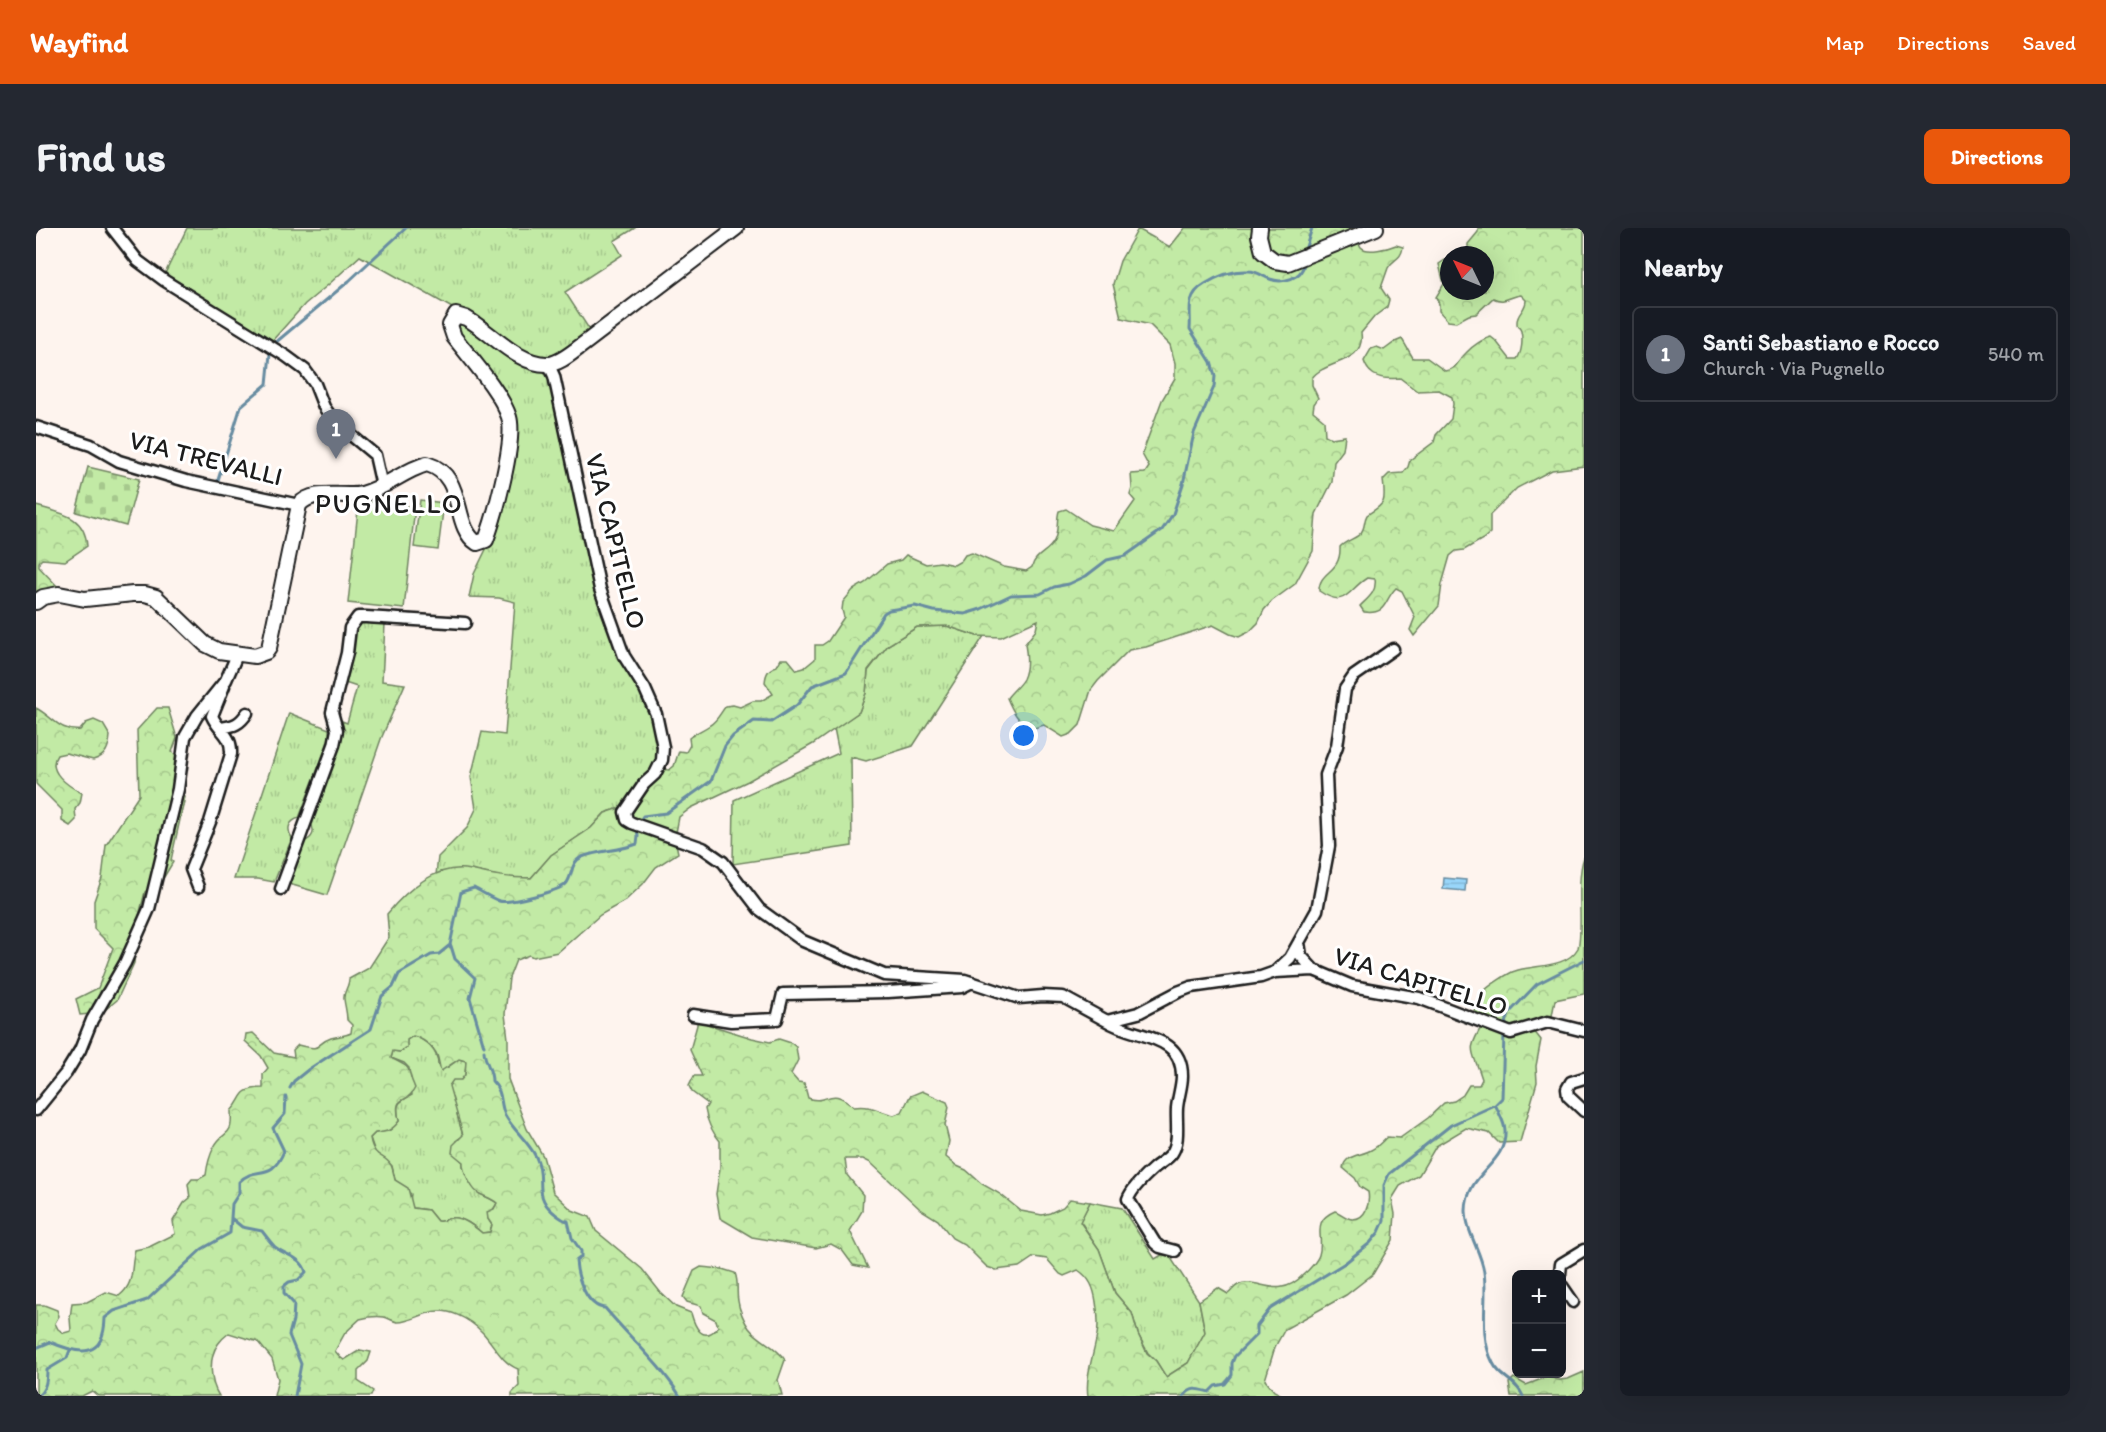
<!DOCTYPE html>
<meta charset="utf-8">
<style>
body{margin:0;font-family:Itim,sans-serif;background:#242831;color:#f1f3f6}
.controls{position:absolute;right:18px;bottom:18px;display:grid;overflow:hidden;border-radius:9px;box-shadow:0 6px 24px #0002}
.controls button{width:54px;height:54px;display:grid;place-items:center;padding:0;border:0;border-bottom:2px solid #363941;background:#171b24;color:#f1f3f6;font:30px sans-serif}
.compass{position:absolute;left:1404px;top:18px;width:54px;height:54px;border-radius:50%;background:#171b24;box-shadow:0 6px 24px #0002;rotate:313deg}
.you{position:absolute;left:988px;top:508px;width:21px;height:21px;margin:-15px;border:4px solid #fff;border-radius:50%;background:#1a73e8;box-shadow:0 0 0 9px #1a73e833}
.badge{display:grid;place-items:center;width:39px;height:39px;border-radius:50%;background:#ea580c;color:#fff;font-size:20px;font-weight:700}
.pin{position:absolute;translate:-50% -50px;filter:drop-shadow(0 2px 3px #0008)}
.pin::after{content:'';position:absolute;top:32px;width:21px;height:18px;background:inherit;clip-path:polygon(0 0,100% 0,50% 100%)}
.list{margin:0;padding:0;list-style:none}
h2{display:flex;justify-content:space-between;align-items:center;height:78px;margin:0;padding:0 24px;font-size:26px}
h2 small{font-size:20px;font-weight:400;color:#9ea1a6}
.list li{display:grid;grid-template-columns:39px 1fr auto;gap:18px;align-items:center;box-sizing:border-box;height:96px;margin:0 12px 12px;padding:0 12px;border:2px solid #363941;border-radius:9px}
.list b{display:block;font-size:22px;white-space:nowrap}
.list p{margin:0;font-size:20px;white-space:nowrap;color:#9ea1a6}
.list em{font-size:20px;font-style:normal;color:#9ea1a6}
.map{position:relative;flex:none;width:1548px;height:1168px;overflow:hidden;border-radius:9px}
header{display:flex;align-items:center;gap:36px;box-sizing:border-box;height:84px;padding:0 30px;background:#ea580c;color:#fff}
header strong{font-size:28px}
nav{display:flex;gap:33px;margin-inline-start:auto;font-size:21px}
.intro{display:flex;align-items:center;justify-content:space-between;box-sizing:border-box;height:144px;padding:0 36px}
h1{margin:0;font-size:42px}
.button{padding:15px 27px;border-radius:9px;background:#ea580c;color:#fff;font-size:21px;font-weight:700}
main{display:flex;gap:36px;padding:0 36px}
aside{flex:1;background:#171b24;border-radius:9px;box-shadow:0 6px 24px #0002}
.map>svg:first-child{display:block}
</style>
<header>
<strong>Wayfind</strong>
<nav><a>Map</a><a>Directions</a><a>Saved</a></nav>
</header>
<div class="intro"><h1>Find us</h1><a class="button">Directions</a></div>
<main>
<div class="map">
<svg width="1548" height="1168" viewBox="0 0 1548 1168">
<defs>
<pattern id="grass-tufts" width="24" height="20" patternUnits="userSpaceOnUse" patternTransform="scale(1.5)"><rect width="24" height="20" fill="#c2eaa5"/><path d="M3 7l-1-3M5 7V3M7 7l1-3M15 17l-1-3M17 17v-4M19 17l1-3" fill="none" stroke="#a6c88d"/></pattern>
<pattern id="forest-crowns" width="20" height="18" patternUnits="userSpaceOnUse" patternTransform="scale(1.5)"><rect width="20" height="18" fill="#c2eaa5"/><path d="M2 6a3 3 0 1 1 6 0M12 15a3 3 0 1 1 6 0" fill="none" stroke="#a6c88d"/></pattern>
<pattern id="cemetery-stones" width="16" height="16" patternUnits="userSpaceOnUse" patternTransform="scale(1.5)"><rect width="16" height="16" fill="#c2eaa5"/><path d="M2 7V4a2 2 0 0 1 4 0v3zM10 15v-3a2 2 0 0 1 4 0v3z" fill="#a6c88d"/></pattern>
<pattern id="water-rules" width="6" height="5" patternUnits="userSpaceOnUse" patternTransform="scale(1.5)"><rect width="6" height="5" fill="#99d6fa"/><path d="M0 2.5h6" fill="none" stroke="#83b7d6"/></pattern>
</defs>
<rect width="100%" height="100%" fill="#fef4ee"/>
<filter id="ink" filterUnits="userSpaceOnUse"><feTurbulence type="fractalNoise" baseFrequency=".0167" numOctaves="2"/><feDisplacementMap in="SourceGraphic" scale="12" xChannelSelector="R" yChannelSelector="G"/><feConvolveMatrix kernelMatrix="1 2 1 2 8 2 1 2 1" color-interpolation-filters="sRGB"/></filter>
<g filter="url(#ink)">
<path fill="url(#grass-tufts)" stroke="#6f8360" stroke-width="1.5" d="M151,0H599L578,13L586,27L529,64L555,104L526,124L512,129L554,306L586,422L628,510L619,540L590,578L569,585L555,600L515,627L495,650H471L433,642L400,647L402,629L431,600L440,581L435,549L446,504L469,507L479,374L463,370L433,369L438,346L457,307L479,207L421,105L418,81L324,28L292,57L269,76L234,115L125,54Z
M325,394L349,396L346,453L369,456L345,511L291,667L253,656L267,614C277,611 280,603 274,594L308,502L306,493L311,495L321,459L309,455L321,399Z
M911,398L941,408H948L877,518L830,533L815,529L816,618L697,636L698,572L803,525L798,500L823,484L830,465L832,443L852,417L881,399Z
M253,485L293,501V511L263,590C253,593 250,601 256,610L238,654L222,651H198Z
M377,808C389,811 402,823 402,836L411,840L423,831L430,833L429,847L425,852L421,886L427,908L421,912L422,929L427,934C426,942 436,961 443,965C449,969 455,970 461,975L452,991L456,997L454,1004L446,1005C439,999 426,988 415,990C409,992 408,994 401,993L392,982L377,980L374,973L375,966L359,952L356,938L339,924L334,910L339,905L353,903L363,893C360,876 360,875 376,867L373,840L368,835L355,830L357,823L364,824L370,819L371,812Z
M1054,974L1086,980L1119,1031L1131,1024L1163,1073L1169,1104L1152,1135L1130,1149L1120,1133L1112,1125L1102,1106L1096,1085L1079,1065L1063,1021L1044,993Z"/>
<path fill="url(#forest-crowns)" stroke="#6f8360" stroke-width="1.5" fill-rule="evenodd" d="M1149,0H1317C1320,5 1322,15 1325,19C1331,26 1353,20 1360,17L1367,19C1365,33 1357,30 1352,40C1350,46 1347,54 1345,60L1353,72L1351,79L1339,88L1325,105C1330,136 1289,132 1276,150V157L1282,170L1278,176L1277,183L1288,192L1289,207L1295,210L1309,208L1307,222L1298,234L1296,254L1280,286L1277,323L1259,356L1236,373L1228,382L1222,395L1213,404L1203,409L1194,406L1177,397L1110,419L1093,422L1062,453L1055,462L1044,497L1035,506L1027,509L1008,497L995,501C982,493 977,484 971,470C976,463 983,458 987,451C992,441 991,427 989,416L1000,402L1002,392L965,409L941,408L911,398L881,399L852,417L832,442L830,465L823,484L777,516L712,553L655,580L643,589L639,610L642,625L620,639L607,656L589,673L564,687L522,724L497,729L493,727L480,732L473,750L469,786L472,811V851L491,901L507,928L517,964L536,982L554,989L560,1003L606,1041L625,1065L640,1079L655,1085C659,1100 667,1116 682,1099L680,1092L667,1085L665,1078L651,1074L647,1069L658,1043L665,1039L686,1041L699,1045C703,1055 700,1063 702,1073C703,1081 708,1093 713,1100C723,1113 741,1118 749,1132L742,1152L746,1167L476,1168V1165L483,1158L482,1141C465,1134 459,1118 447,1105C434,1091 411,1078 392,1085C385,1087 369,1095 361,1094C357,1093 352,1090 348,1089C340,1088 332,1089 324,1091L309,1105L299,1123L304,1129L308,1132L324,1122L335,1124L332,1133L322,1143V1153L337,1163L335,1168H238L242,1151L236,1131L222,1114L193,1105C189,1108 185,1112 182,1116C172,1130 174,1154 183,1168H62L56,1163L46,1168H0V1077H8L21,1082L23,1088L19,1095L22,1101L28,1105L35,1103L34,1090L36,1075L51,1074L70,1064L83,1068C100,1055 94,1039 99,1022L113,1019L139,1006L137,993L148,975L154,970L152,956L156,951H163L170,947C171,938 174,927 178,919C188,900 197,912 195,883C209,869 200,861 227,860V846L232,840L225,828L209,813L210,806L217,805L238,825L258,829L257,822L262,817C289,824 277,816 295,810C302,808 309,808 315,805L316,797L311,792C311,784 309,779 308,771C307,764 313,759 313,751L333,740L353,709L351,686C371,662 401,635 435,642C457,647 471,650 495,650L515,627L555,600L569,585L590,578L619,540L633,542L638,538L643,523L650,524L654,517L653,510C660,504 667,502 674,497C682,492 684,485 690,478L697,477L704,479L717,473H725L737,466L729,454C730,445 732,441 741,438L745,431H752L761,442L768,440L779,431V417H786L792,413L808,389L806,382L807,374L817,362L829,355L851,336L865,332L870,327L890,336L904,334L918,337L925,333L929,327L936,325L968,339L990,343L996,339C999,326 1012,325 1018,313C1023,304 1020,293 1023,283L1030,281L1054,297L1078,303L1099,273L1094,267L1096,260L1095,246L1109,245L1113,239L1106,226L1126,172L1139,150V135L1134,117L1114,97L1085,90L1077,56L1084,33L1102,1L1134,19ZM377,808C386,810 398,819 401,827C403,832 403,837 405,843L423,831L430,833L429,847L425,852H417L413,858L427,907L417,917L416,925L427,934C426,942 436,961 442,965C449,969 455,970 461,975L458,981L451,984L452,991L456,997L454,1004L446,1005C439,999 426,988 415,990C410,991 408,994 401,993L392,982L377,980L372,960L359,952C358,948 357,941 355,937C348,925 338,932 334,910L339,905C350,904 356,903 363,893C357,864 370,879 379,860C368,837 381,843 355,830L357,823L364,824L371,819V812Z
M1442,0H1548V238L1516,242L1481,260L1454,287V305L1447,311L1428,322L1420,323L1414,328L1406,356L1403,378L1378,408L1374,402L1379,389L1366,363L1360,360C1347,373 1352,387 1328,384L1324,378C1332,370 1341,364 1339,351L1331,350C1312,361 1311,382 1283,363C1283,342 1305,346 1304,319C1310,311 1324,311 1327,301C1329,297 1328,292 1331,287C1349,275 1350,276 1347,252L1353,246L1367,245L1372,239L1374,232L1398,214L1400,207L1415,191L1417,176L1416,169L1403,162L1381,163L1364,150C1348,152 1333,150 1328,133L1335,121L1341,119L1348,122L1359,114L1366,111L1377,130H1391L1409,143C1422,141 1421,133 1430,125C1436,118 1447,111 1455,109L1460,113L1474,131H1481C1486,124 1487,112 1485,103C1482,95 1481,103 1481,94C1481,85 1490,82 1490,72L1485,67C1473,68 1469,76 1457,70L1440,86L1433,87L1420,94L1412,93L1403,83V76L1400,69L1408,56L1403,36L1409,32L1413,33V63H1449V27H1432V16L1442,4Z
M0,278C24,285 49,287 51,318L29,333L6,331L3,334V339L25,362L0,369Z
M0,480C17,489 24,504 44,502L50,495L58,492L67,496L74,508C73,519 70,529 57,532L30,525L21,527C10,543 32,558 46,565L44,575L39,581L40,592L34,598L26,593V582L0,556Z
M121,480H132L141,510L136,524L143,530L140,561L149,569L135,632L137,634L128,649L109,664L102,692L98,735L81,772L65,785L44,787L40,771L62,760L77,720L58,701V673L66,650L70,617L103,567L101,502Z
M1548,629V766L1519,772L1515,793L1494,798L1505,812L1500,838L1501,854L1484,914L1463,915L1453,905L1430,900L1400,918L1383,947L1364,958L1356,971L1359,986L1357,1012L1337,1046L1310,1067L1249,1101L1239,1119L1229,1152L1238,1163L1248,1168H1052C1049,1148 1058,1126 1061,1107C1063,1096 1062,1085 1060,1074C1058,1060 1054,1050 1042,1042L1028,1048L1024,1046L1011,1031L998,1029L983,1039L960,1042L951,1039L929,1017L916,1010L902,992L884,981L835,935L827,931H809L811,947L827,967L826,983L814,1003L832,1040L817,1037L806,1022L795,1016L780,1020L716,1009L684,990L680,966L684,940V913C676,904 671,894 669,881L672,876L656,864L653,858L658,848H666L654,822L661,797V786L671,796L716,810L734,814L743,811L755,815L760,819L762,832L755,846L762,854L768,855L772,870C793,878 793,856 818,879C837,877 841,883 858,887L866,884L874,868L886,863L911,874L913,879L909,897L913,913L910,929L921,938L930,942L946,956L964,966L985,983L1006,987L1014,985L1027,979L1034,971L1054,974L1044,994L1063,1021L1079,1065L1096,1085L1102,1106L1111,1125L1120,1133L1130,1149L1152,1135L1169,1104L1163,1073L1182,1060L1192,1066C1195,1064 1198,1059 1202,1057C1221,1047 1241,1075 1268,1046C1273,1042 1281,1033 1283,1027C1289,1008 1274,994 1299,983C1305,985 1312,992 1317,991C1330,991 1334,975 1332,964L1324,959L1319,950L1307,940C1309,926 1325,928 1335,922C1342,919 1346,913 1351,909L1364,910L1392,890L1408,875L1418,873L1427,867L1433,857H1443L1446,851C1437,821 1429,826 1447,796L1436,788C1439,781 1442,769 1448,763C1453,758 1472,745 1479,743C1499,736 1530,741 1542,720C1548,697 1539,655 1548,629Z
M1548,1144V1168H1475L1473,1155L1478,1150L1490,1157L1511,1149L1524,1152L1532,1151Z"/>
<path fill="url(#cemetery-stones)" stroke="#6f8360" stroke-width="1.5" d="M52,239L103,251L90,298L40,284Z"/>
<path fill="#c2eaa5" stroke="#6f8360" stroke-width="1.5" d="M384,272L408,275L402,322L378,319Z
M323,273L379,279L368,381L312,375Z"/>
<path fill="url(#water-rules)" stroke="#678ca1" stroke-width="1.5" d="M1408,650L1430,652L1429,663L1407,661Z"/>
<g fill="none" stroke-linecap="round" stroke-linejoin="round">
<path stroke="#678ca1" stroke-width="3" d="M1269,22L1276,0
M239,115L313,53L370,0
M182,252L205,178L231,156L234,126
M603,594L607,588L630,585L675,553L689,518L697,508L718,493L735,494L761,477L776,458L810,445L848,385L853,382L879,378L898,383L929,386L945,381L975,367L1004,366L1018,359L1033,356L1050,348L1071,332L1089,328L1126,302L1137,286L1147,256L1158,205L1178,159L1179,148L1175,134L1154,101C1155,92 1153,82 1155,73C1157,65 1162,60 1169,56C1183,47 1197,42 1213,43C1222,43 1227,49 1234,51C1247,56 1266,50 1268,36
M415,718L419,731L439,750L434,770L448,818
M1469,799L1473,785L1501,756L1548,732
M448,823C449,835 456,841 456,853C468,865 463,874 469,887C477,902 492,913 500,929C511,951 496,966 517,984C522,988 526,992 532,993L536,1010L545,1023V1029L540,1033C541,1048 550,1079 569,1080C594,1110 623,1135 644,1168
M254,860L258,853L273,841L335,801L346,768L357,759L363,746L395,727L403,726L414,717L425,664L438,660C446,664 455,670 463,673C473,676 523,663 530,656C537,648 534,634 546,629C564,622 583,623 601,616L602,608L601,600
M1460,878C1463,886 1469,895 1469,903C1471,937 1430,944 1430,983C1430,1004 1445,1023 1448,1044C1452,1075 1442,1106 1457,1135C1464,1150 1480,1152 1487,1168
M195,990L206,999L226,1003C230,1008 234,1014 239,1019C250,1028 265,1028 270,1044L262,1052L253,1054L248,1058V1065L258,1076L257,1092L253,1107L265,1136L259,1168
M0,1120L14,1114C44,1127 68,1131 69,1090L78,1083L111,1072L166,1021L194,1005L196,976L203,965V954C220,936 235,955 248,923L237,900L249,886L250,869
M2,1168C10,1161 11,1152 11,1142L31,1130L34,1122
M1148,1168C1156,1158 1162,1161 1173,1164L1179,1158L1189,1156L1196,1147V1135L1199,1128L1221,1106V1098L1234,1081L1309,1035L1334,1015L1343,1004L1348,993V957L1353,946L1415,897L1459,877L1466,870L1468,806"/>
<g stroke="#1c1c1c" stroke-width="15">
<path id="street" d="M76,0L102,33L129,53L250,128L269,142L279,156L288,179L298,193L339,227L346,258
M513,137L518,148L564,361L588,428L609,461L620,486L627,519L626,532L619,546L608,556L589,584L591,592L596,595L667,620L687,634L723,681L767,713L848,747L929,752L983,770L1007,768L1027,769L1071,793L1102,785L1142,764L1155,759L1225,749L1239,744L1278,742L1316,758L1383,770L1475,805L1512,794L1548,803
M0,199L55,217L83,233L150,253L263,277
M185,500C198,498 204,496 211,485
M162,659L155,641L174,594L195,526C196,506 183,504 176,488L188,458
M245,661L298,517L301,502L296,484L311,425L314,400L322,389H330L429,395
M1263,714L1265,728L1278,742
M1239,744L1254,730L1281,682L1293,618L1290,547L1301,518L1309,461L1318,448L1357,421
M657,787L695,793L741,791L747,766L852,764L926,759L936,754
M1071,793C1100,811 1146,805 1146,848C1146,858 1142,869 1141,880C1140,894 1144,913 1136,925C1132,931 1124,935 1118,940C1109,948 1096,960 1092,971L1119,1015L1124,1019L1139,1023
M1548,850L1535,854L1531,861L1532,868L1548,883
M0,882L30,845L44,822L56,792L89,735L113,681L142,561L149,509L161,488L190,452L201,427
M1524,1046L1525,1036L1548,1022
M1526,1058L1537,1074"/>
</g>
<g stroke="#1c1c1c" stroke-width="18">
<path id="secondary" d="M1224,0L1223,8L1227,24L1239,33L1252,35L1340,0
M0,374L7,369L23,366L49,371L97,366H109L120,369L169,416L183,423L219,428L230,424L233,420L263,277C277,260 307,270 326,266C350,260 368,242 391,236C431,248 415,298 441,315L450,312C459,288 480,212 473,189C465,164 435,131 418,109L414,97L420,87L430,90C455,104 482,137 512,136C522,136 533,127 541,121L700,0"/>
</g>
<use href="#street" stroke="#fff" stroke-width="10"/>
<use href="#secondary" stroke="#fff" stroke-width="14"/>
</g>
</g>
<g text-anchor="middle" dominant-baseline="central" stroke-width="6" stroke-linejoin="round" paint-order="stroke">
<g font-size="26" fill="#1c1c1c" stroke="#fff">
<text transform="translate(170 230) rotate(14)">VIA TREVALLI</text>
<text transform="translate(580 313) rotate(76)">VIA CAPITELLO</text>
<text transform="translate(1385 753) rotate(17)">VIA CAPITELLO</text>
</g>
<g font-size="28" letter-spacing="1.5" fill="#1c1c1c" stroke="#fff">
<text x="353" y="275">PUGNELLO</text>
</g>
</g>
</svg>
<div class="controls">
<button>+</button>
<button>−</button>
</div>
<svg class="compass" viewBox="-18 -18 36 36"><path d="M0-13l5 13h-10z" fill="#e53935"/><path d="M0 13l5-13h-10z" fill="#9ea1a6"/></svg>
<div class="you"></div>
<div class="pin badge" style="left:300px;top:231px;background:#6b7280">1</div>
</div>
<aside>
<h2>Nearby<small></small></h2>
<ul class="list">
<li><span class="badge" style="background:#6b7280">1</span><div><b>Santi Sebastiano e Rocco</b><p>Church · Via Pugnello</p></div><em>540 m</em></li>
</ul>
</aside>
</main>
